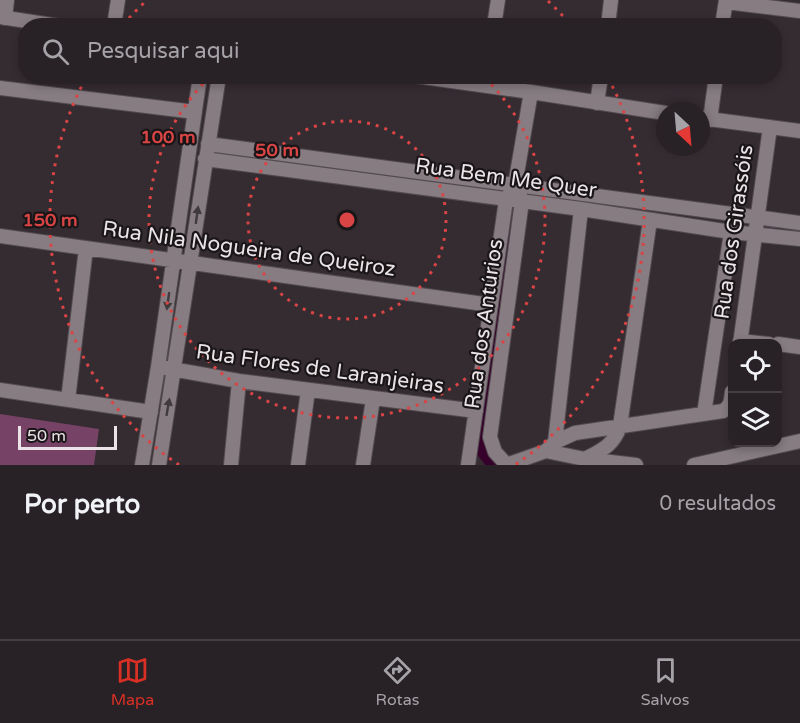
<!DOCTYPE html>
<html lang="pt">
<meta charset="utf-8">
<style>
body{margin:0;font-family:"Varela Round",sans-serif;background:#30292e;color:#f1f3f6}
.controls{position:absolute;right:18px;bottom:18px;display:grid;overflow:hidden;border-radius:12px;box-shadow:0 3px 9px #0003}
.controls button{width:54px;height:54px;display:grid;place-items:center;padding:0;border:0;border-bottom:2px solid #443e43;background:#282126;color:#f1f3f6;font:30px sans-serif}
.compass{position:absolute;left:656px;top:102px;width:54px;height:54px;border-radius:50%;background:#282126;box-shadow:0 3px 9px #0003;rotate:154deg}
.scale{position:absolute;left:18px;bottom:15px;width:99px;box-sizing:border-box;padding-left:6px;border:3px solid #eae4e8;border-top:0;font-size:16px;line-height:21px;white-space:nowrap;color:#eae4e8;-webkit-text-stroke:4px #1a1618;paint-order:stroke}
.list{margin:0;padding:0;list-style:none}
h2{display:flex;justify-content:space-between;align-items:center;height:78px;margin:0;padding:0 24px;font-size:26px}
h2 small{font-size:20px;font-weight:400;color:#a5a3a7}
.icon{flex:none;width:33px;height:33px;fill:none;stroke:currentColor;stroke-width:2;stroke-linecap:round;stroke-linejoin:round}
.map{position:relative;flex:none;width:800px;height:465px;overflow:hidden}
.search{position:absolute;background:#282126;box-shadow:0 3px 9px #0003;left:18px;right:18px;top:18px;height:66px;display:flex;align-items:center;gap:15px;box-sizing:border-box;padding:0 21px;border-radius:24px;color:#a5a3a7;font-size:22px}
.sheet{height:174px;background:#282126}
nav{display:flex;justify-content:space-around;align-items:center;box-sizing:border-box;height:84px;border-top:2px solid #443e43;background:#282126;font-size:16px;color:#a5a3a7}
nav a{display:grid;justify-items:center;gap:3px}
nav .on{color:#d93025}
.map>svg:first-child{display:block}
</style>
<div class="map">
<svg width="800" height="465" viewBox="0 0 800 465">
<rect width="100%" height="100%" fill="#352c32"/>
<path fill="#764266" d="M0,414L99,429L94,465H0Z"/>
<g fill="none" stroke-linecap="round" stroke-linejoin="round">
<path stroke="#6c4563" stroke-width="4" d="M767,225L774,226"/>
<path stroke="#36012a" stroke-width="14" d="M492,462L479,446L513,214"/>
<g stroke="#524a4f" stroke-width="16">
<path id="street" d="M726,2L800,11
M0,17L58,26
M5,18L7,0
M114,26L118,0
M494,26L498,0
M608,26L611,0
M722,26L726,0
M416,76L531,92L665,113
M0,88L195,112
M597,103L601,76
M701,118L800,131
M710,120L716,76
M208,144L800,223
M205,159L581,209L731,232L800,239
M0,236L491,305
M740,341L769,344
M740,344L770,127
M778,344L800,347
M166,368L239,381L476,411
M0,390L151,412
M68,400L86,248
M704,414L731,232
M555,442L581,209
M546,451L585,459L636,465
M142,465L158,367L200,76
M159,465C180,336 198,206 219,76
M231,465L239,381
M298,465L308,390
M363,465L373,399
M468,465L506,200L515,185L531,92
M506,465L546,451L555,442L575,433L723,411C731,406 731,401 732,392
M507,465L495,452L490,437L522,201L519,193
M585,465V459C602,450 614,445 620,426L650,220
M694,465L800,441"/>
</g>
<use href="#street" stroke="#867c82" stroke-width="14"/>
</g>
<defs><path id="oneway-solid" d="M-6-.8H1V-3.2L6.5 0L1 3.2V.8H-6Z" transform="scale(1.5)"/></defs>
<g fill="#403a3d">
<use href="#oneway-solid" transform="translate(197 215) rotate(-82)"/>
<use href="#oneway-solid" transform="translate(168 301) rotate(98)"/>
<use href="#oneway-solid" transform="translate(168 407) rotate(-80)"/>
</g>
<g fill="none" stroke="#d94445" stroke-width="3" stroke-dasharray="3 6">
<circle cx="347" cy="220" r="99"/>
<path d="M311 25A198 198 0 0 1 383 25M485 78A198 198 0 1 1 209 78"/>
<path d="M179 465A297 297 0 0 1 86 78M123 25A297 297 0 0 1 146 1M548 1A297 297 0 0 1 571 25M608 78A297 297 0 0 1 515 465"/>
</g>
<g text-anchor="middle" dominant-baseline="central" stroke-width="4.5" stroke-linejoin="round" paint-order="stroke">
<g font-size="21" fill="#eae4e8" stroke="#1a1618">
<text transform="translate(506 178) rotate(8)">Rua Bem Me Quer</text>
<text transform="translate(734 232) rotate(-82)">Rua dos Girassóis</text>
<text transform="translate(249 249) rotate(8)">Rua Nila Nogueira de Queiroz</text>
<text transform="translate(484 324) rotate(-82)">Rua dos Antúrios</text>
<text transform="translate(320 369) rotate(8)">Rua Flores de Laranjeiras</text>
</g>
</g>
<circle cx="347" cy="220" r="9" fill="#d94445" stroke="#1a1618" stroke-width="3"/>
<g font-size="18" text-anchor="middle" font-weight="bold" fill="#d94445" stroke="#1a1618" stroke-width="4.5" stroke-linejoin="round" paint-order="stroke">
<text x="168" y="143">100 m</text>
<text x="277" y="156">50 m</text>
<text x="50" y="226">150 m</text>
</g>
</svg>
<div class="controls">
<button><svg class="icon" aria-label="locate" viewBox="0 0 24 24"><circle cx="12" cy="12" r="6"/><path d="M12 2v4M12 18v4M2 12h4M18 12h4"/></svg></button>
<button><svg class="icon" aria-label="layers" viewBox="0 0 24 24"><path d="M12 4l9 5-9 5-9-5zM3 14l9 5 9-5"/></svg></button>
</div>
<svg class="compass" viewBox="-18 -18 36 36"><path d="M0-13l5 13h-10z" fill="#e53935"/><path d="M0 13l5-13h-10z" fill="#a5a3a7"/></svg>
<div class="scale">50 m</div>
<div class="search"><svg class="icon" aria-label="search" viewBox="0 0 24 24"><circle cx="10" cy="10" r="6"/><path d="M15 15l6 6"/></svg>Pesquisar aqui</div>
</div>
<section class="sheet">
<h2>Por perto<small>0 resultados</small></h2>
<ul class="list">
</ul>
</section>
<nav>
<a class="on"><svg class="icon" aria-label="map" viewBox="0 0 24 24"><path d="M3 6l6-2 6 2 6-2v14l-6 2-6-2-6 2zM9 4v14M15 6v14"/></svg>Mapa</a>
<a><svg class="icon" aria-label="directions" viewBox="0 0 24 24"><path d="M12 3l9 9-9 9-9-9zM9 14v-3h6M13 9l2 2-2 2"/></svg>Rotas</a>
<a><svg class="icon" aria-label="saved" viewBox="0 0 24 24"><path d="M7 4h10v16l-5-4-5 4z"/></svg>Salvos</a>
</nav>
